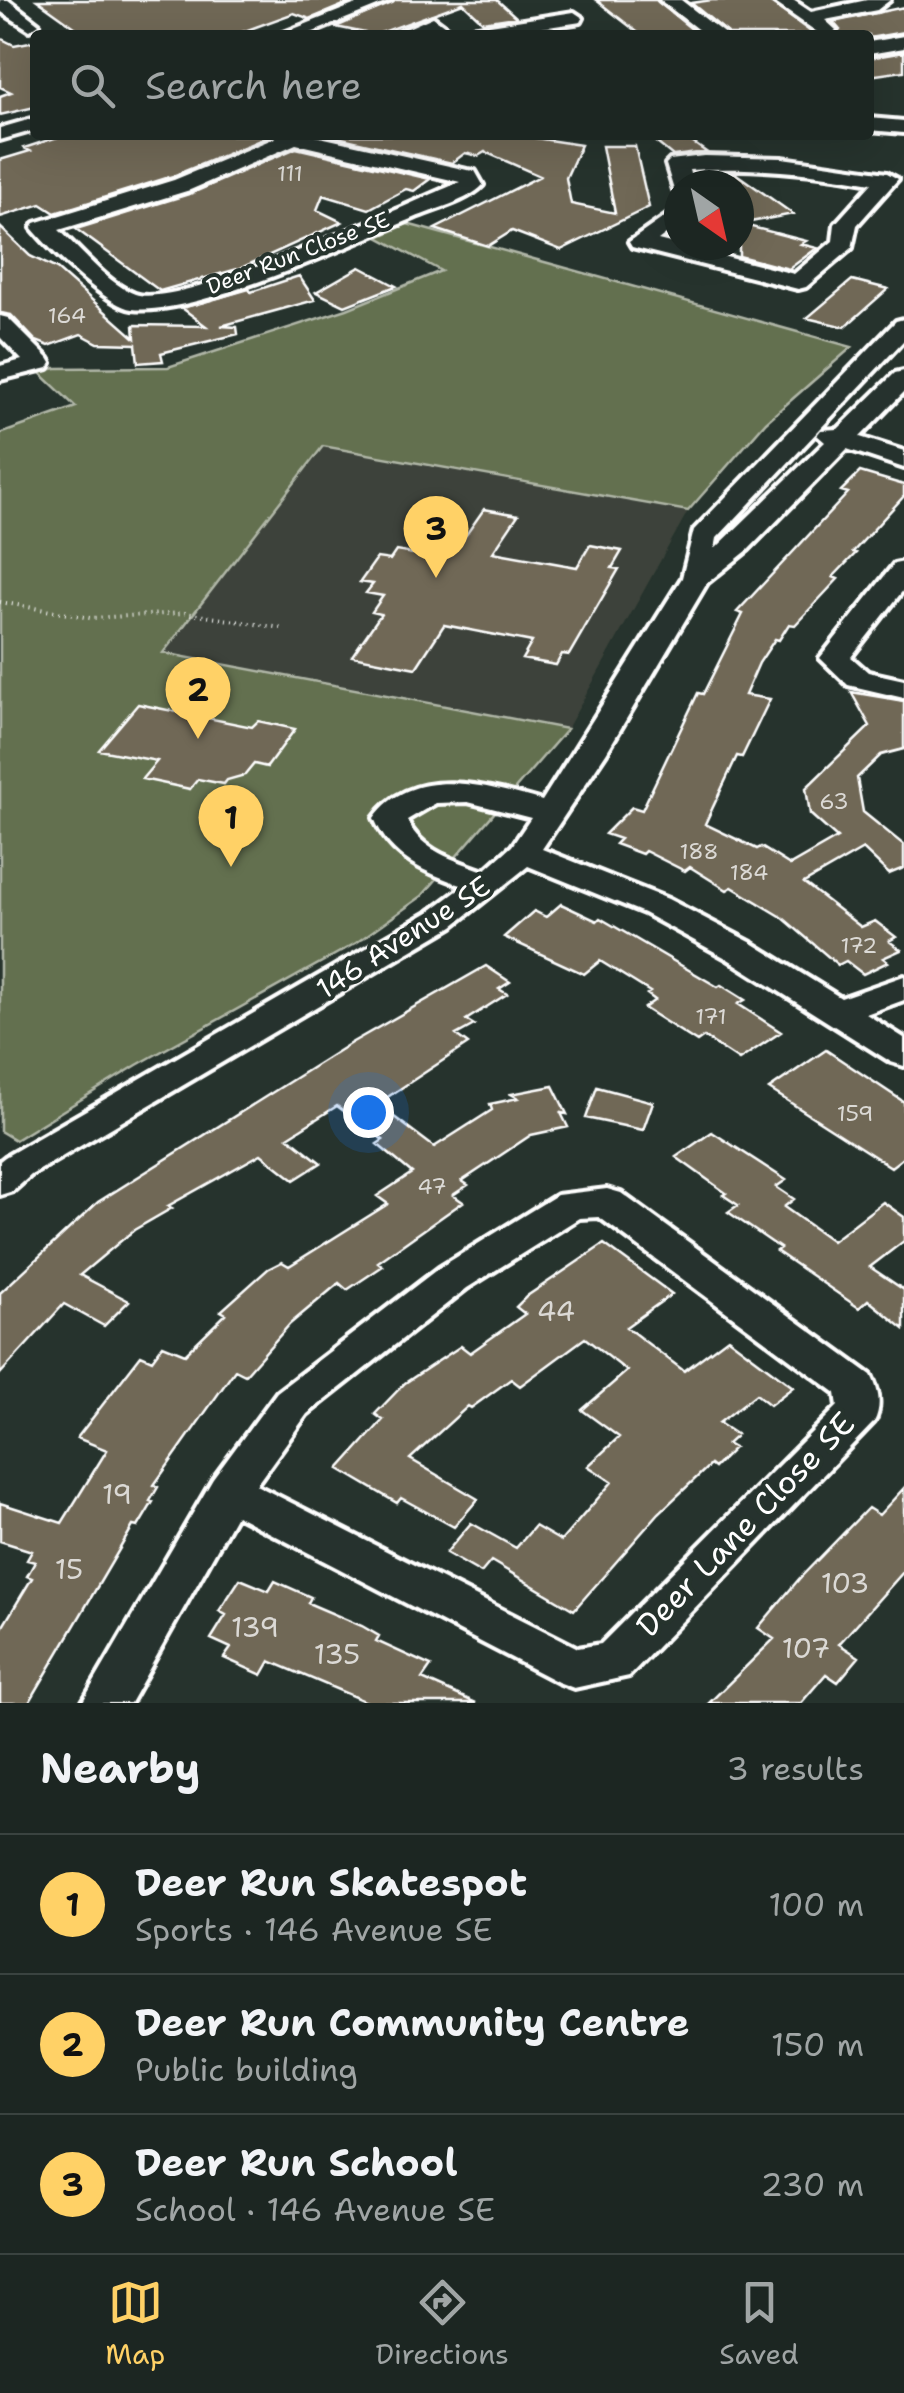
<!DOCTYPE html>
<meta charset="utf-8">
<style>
body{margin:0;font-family:"Shantell Sans",sans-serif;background:#252e2a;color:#f1f3f6}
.compass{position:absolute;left:664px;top:170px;width:90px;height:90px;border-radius:50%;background:#1c2622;box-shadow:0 10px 40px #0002;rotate:146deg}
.you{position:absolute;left:368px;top:1112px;width:35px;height:35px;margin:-25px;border:8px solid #fff;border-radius:50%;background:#1a73e8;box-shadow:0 0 0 15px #1a73e833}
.badge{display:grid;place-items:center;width:65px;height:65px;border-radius:50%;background:#ffd166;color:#111;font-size:32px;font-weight:700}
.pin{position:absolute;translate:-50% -82px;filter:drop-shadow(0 2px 5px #0008)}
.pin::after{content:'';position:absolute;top:52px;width:35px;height:30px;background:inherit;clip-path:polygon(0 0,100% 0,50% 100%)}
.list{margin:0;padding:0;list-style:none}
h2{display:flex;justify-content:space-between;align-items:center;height:130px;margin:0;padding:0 40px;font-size:42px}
h2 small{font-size:32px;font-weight:400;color:#a0a5a5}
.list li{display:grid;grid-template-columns:65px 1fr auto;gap:30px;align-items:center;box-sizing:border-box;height:140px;padding:0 40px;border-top:2px solid #3a4340}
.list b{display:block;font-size:38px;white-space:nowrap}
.list p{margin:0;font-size:32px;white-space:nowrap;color:#a0a5a5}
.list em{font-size:32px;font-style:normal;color:#a0a5a5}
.icon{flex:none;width:55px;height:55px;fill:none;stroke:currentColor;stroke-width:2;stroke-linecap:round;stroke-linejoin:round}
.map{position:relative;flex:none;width:904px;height:1703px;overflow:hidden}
.search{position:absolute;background:#1c2622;box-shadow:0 10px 40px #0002;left:30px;right:30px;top:30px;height:110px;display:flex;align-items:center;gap:25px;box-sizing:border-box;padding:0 35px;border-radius:10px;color:#a0a5a5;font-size:38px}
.sheet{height:550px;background:#1c2622}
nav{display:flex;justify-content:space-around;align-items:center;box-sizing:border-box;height:140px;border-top:2px solid #3a4340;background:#1c2622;font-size:28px;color:#a0a5a5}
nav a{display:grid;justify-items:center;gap:5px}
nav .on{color:#ffd166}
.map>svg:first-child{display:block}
</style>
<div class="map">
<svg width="904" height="1703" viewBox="0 0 904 1703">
<rect width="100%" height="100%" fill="#26332d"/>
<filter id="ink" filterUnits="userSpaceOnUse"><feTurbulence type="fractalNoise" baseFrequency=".01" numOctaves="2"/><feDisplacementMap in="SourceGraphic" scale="20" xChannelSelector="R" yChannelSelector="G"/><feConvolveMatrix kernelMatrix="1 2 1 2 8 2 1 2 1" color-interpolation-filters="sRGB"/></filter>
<g filter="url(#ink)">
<path fill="#3c433a" d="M323,445L688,511L567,729L162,653Z"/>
<path fill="#636f50" stroke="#b1b7a8" stroke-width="2.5" d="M407,224L852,347L766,422L688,511L323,446L163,653L567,729L422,896L356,943L137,1065L15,1140L0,1131V434L76,407L39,372L56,368L168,367L347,309L441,271L378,237Z"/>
<path fill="#6f6757" stroke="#fff" stroke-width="2.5" d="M37,0H356L310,19L294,13L234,35H86Z
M396,0H497L516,17L483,22L463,3L375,35L336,27Z
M596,0H656L699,35H641Z
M712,0H767L815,35H730L691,3Z
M904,7V32L869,38V35H836L840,30L833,22Z
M0,38L14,45L35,41V107L0,115V96L11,92L0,87Z
M904,52V71L869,76V58Z
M64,135H269L270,136L173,176L55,213L41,204L0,217V160L30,151L24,148Z
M328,135H516L581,145L566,178L571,204L615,213L602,146H635L649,207L561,250L512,231L488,246L435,229L540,176L485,152L478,156L465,153L452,163Z
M647,135H682L706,152L673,156Z
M296,148L430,179L414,191L406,189L369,209L323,195L317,210L342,222L241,268L160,291L76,229L192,193Z
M697,173H735L793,214L740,224L806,241L801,244L817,248L789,269L739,256V185H713Z
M0,227L30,256L57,269L135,338L134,325L206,326L182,308L249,289L251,292L299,276L315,300L221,326L237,327L238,334L161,353L163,361L138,363L136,344L98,343L81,334L49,346L36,341L11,315L0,313Z
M360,267L396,286L345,306L316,292Z
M852,280L888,289L845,327L807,318Z
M860,472L904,485V496L853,552L856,553L833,577L838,579L795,625L789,624L779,640L775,639L759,663L745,695L770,699L742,757L737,756L705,824L757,849L761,847L790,865L837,838L810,814L806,788L870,726L851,692L904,701V749L881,755L857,778L863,812L904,845V868L889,874L863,849L804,883L861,927L875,921L896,937L889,941L901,950L883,958L888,962L863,974L846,961L838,965L782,917L732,887L727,890L690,867L685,871L645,851L642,854L615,844L620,839L605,834L632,807L642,810L698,693L703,694L743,614L737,612L848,493L841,491Z
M484,509L518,515L493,552L577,567L590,545L622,551L612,568L619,569L569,655L562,654L556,665L522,659L532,642L444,625L416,668L352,656L381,614L372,612L383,596L366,593L373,584L360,582L377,558L390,560L396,551L413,554L423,540L461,542Z
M138,704L252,727L258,721L295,729L267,767L254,764L245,775L227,780L224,784L198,779L190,789L142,779L157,761L99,750Z
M561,904L597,921L600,918L718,987L721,985L745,1000L738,1004L781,1032L739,1060L704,1037L697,1042L644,1008L655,1000L647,994L650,992L600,961L584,974L504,937L534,911L546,917Z
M486,966L510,982L499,989L507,994L466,1020L474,1025L456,1035L468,1044L377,1104L434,1147L492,1110L490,1104L518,1098L511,1094L553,1086L567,1114L561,1113L568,1127L531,1135L462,1181L468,1185L453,1195L463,1202L378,1262L383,1266L347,1290L339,1283L290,1324L245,1375L235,1370L154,1485L158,1487L150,1501L153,1502L138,1527L133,1526L29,1703H0V1631L32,1578L27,1576L35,1562L27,1560L32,1551L0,1541V1503L62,1523L107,1450L77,1438L141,1355L152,1360L163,1345L185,1354L226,1314L221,1311L268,1269L282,1262L289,1266L388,1204L377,1196L412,1173L377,1144L383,1140L337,1106L288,1137L321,1163L294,1180L261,1154L168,1206L172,1208L134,1230L80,1275L129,1301L104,1326L64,1304L0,1374V1293L98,1202L351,1043Z
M826,1050L904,1102V1157L891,1167L769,1089Z
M597,1087L653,1102L643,1130L586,1118Z
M712,1132L786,1180L776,1187L794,1199L784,1207L832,1241L883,1202L904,1217V1241L870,1267L904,1290V1329L868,1300L859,1308L776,1251L780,1248L728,1212L738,1205L723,1195L726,1193L676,1157Z
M604,1244L672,1294L626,1327L684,1371L728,1338L793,1387L770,1405L756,1394L719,1423L737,1435L727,1444L734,1448L714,1468L710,1465L659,1513L574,1610L491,1561L481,1573L446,1553L471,1523L516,1548L535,1526L561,1541L612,1482L588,1466L619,1437L582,1410L627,1371L585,1338L520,1386L511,1379L471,1408L468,1406L410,1459L478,1499L454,1527L401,1498L397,1503L339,1469L383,1420L375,1414L405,1383L461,1346L470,1353L525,1314L516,1307L527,1296Z
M904,1488V1571L839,1644L859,1657L838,1682L826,1674L801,1703H709L774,1639L758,1628L799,1579L868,1508L879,1515Z
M240,1579L269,1591L275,1581L311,1597L308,1603L362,1626L379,1636L376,1641L431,1666L422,1679L476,1703H369L270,1661L262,1675L224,1658L231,1648L211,1639L226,1615L219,1611Z"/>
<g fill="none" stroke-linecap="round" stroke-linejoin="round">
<g stroke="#fff" stroke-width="8">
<path id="minor" d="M0,0H8L39,24L30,30L0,11Z
M366,0H392L306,35H279Z
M660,0H681L726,35H705Z
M771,0H793L811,12L867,0H890L877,10L825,20L836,30L830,35L820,34Z
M574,12L583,18L581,22L496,35H435L430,31L418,35H392L433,17L452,31Z
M904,36V48L869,54V42Z
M35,118V130L0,140V128Z
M869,118L904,121V133L869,130Z
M273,135H311L467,170L475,171L483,185C468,201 435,209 414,218C352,244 195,317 132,309C107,306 48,248 32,228L35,223L174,180L275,138ZM296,144L460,182C408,204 178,311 135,294C108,284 81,250 59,230L190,190Z
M704,156L782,158L887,173L898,179L857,225L852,248L806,287L798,289L632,247L629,242L679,207V224L658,240L794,274L833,241L835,224L872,183C811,172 750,166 689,170L693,185H679V191L674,190L666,164L670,160Z
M0,316L8,318L48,358L51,363L48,368L0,380V366L22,360L0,337Z
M904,319V340L717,538L715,549L825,442L817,435L821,430L838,429L895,373L904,371V392L860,437L904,451V468L847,449L748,550L707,583L606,753L542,849L668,899L752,943L841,998L904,976V1000L866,1014L904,1038V1066L891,1062L728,959L644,913L528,866L453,926L31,1175L13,1191L0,1195V1161L5,1157L429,912L464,886C425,872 391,859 374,818C412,763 490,786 542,801L682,578L694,530L896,321ZM468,802L531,818L512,846L484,871C455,860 420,851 407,820L436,803Z
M904,562V589L851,657L868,672L904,680V698L848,685L820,658L894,564Z
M607,1189L621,1193L871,1375C879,1391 882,1406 874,1422L629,1676L574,1688L558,1682L236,1515L130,1703H82L213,1479L277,1392L439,1268L557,1195ZM599,1217L836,1393L838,1406L601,1644L578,1648L256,1485L307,1414L467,1288L579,1218Z"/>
</g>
<path stroke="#fff" stroke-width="4" stroke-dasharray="1 5" stroke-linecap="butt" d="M0,602L90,618L185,613L281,628"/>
<use href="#minor" fill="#26332d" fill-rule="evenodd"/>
</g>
</g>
<g text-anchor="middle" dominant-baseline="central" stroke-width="8" stroke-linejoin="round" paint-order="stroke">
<g font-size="22" fill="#dbd9d5">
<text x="290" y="173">111</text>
<text x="67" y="315">164</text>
<text x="834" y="801">63</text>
<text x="699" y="851">188</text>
<text x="749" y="872">184</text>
<text x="859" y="945">172</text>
<text x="711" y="1016">171</text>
<text x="855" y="1113">159</text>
<text x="432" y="1186">47</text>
</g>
<g font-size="22" fill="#fff" stroke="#26332d">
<text transform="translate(298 253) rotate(-21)">Deer Run Close SE</text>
</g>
<g font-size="28" fill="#fff" stroke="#26332d">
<text transform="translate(403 937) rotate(-33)">146 Avenue SE</text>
</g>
<g font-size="28" fill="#dbd9d5">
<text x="556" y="1311">44</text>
<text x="117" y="1494">19</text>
<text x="69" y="1569">15</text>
<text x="845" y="1583">103</text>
<text x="255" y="1627">139</text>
<text x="806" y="1648">107</text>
<text x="337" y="1654">135</text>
</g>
<g font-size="32" fill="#fff" stroke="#26332d">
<text transform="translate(745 1524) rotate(-46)">Deer Lane Close SE</text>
</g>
</g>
</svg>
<svg class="compass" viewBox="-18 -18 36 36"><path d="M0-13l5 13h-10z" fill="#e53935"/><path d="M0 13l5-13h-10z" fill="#a0a5a5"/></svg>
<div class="you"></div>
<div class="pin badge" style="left:231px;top:867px">1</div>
<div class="pin badge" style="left:198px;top:739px">2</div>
<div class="pin badge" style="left:436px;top:578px">3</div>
<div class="search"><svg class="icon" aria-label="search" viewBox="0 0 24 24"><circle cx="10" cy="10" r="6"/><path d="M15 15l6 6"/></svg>Search here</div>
</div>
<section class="sheet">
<h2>Nearby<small>3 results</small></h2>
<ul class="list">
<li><span class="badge">1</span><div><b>Deer Run Skatespot</b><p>Sports · 146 Avenue SE</p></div><em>100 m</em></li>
<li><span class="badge">2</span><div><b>Deer Run Community Centre</b><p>Public building</p></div><em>150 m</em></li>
<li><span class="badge">3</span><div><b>Deer Run School</b><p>School · 146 Avenue SE</p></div><em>230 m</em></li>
</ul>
</section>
<nav>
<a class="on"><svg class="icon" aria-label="map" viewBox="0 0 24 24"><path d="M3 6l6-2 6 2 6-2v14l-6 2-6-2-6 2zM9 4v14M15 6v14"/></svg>Map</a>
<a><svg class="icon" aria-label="directions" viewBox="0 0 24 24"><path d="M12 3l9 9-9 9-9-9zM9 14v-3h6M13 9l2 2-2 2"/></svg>Directions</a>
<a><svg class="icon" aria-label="saved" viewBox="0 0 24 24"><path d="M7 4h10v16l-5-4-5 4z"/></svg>Saved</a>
</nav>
